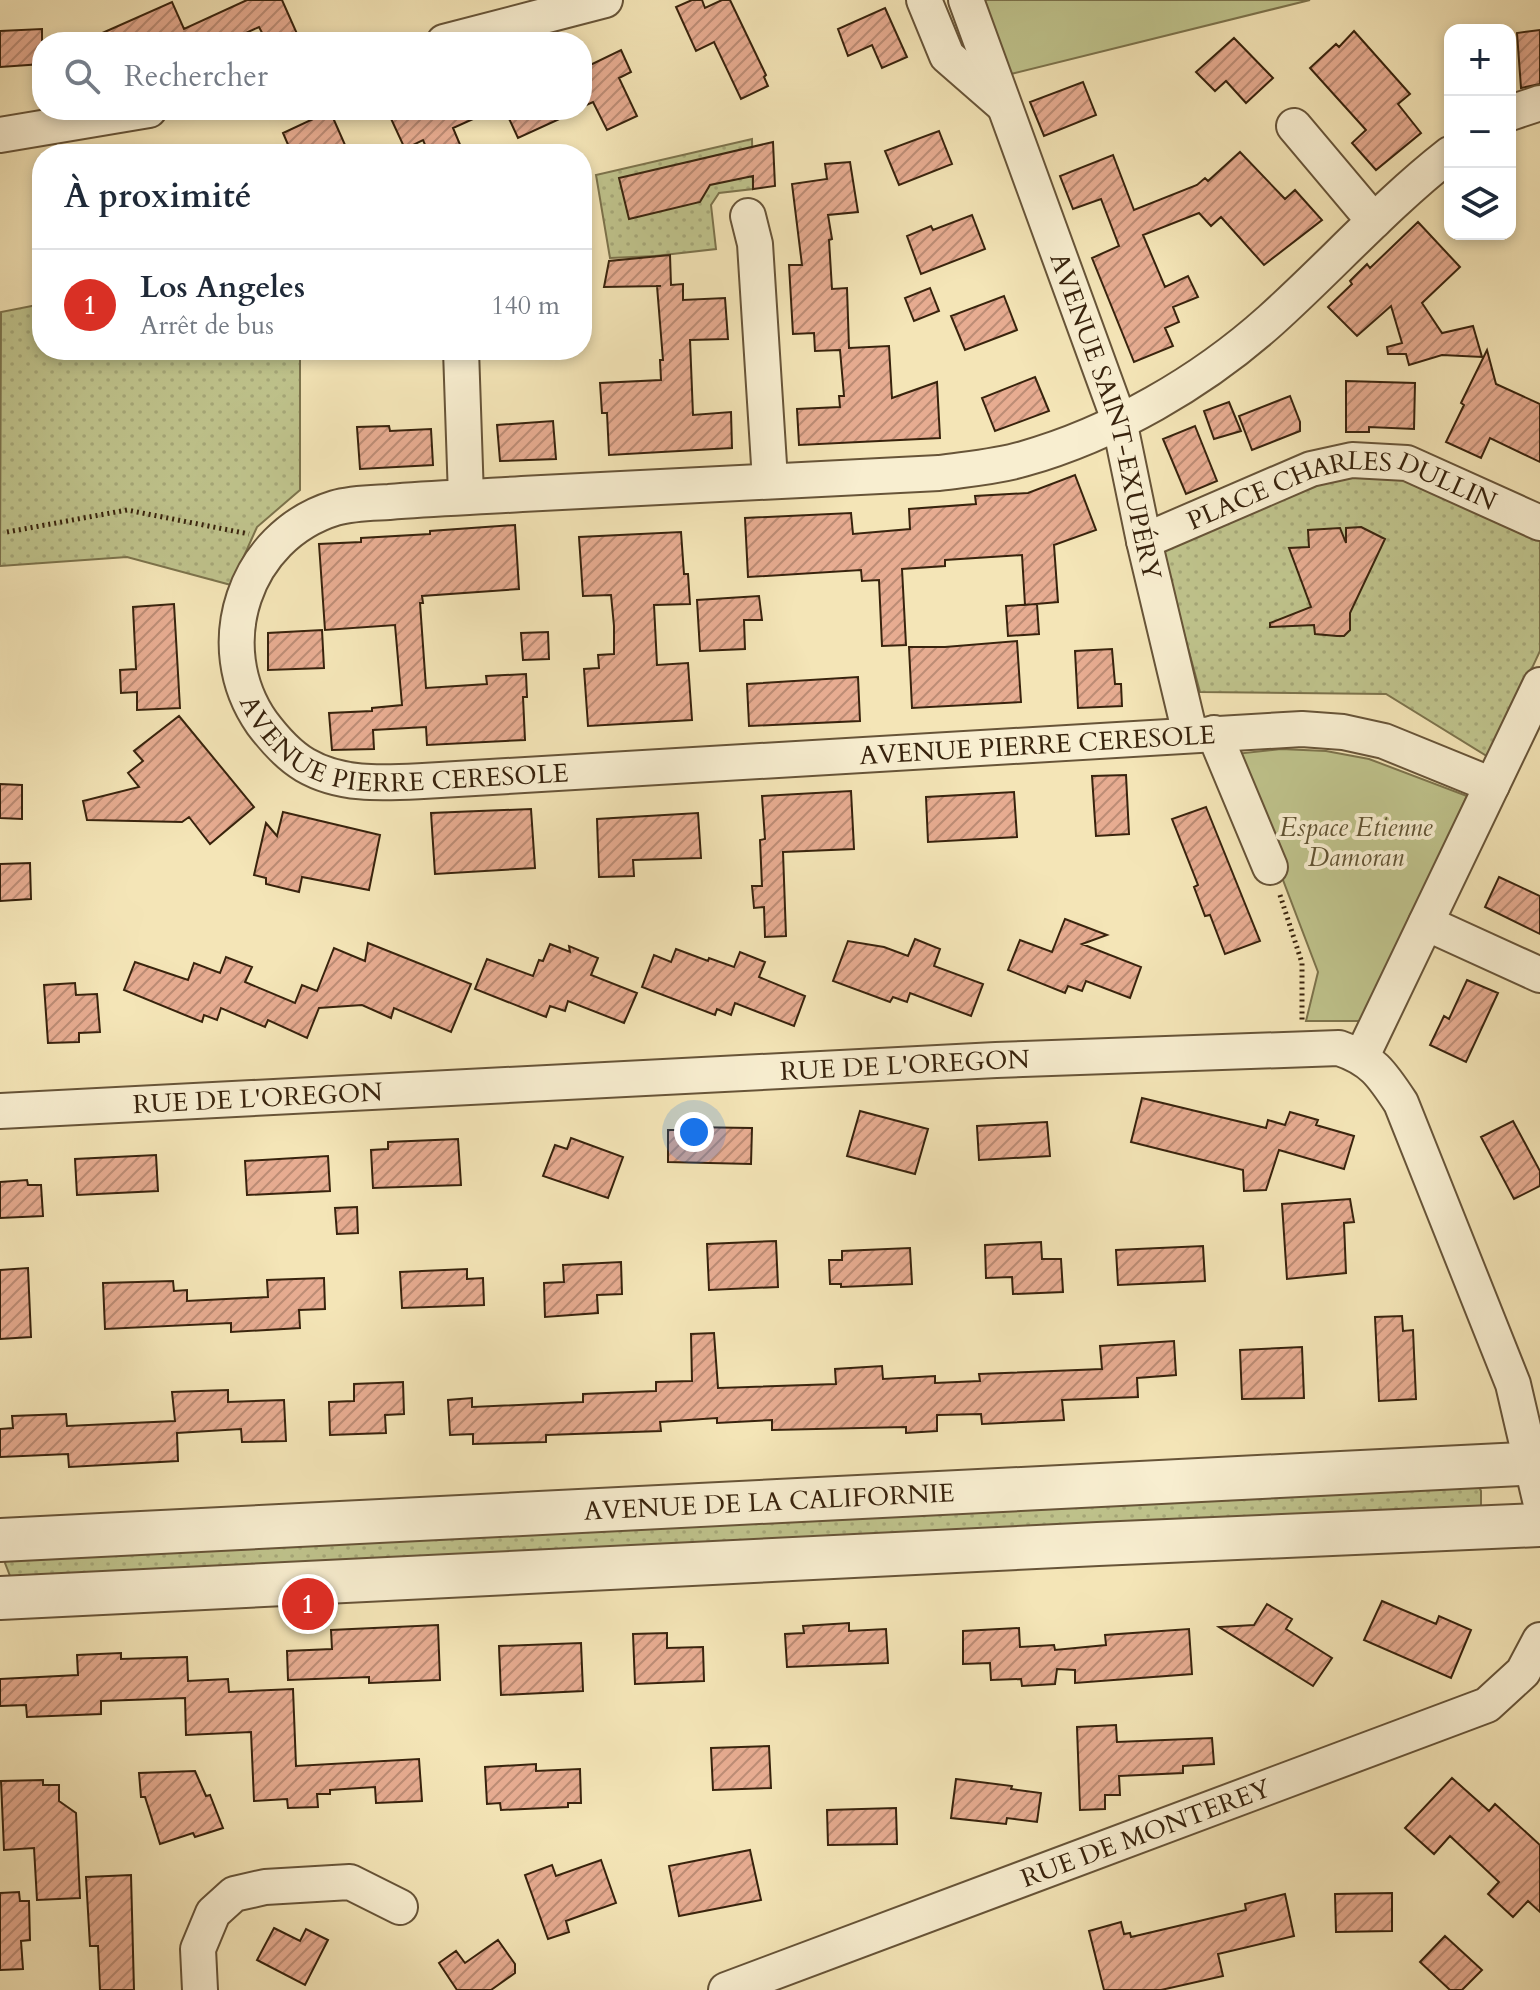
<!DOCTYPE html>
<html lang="fr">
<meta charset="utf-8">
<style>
body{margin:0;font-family:Cardo,serif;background:#f2f2f3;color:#1f2937}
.controls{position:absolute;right:24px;top:24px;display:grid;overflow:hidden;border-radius:16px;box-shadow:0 4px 12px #0003}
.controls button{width:72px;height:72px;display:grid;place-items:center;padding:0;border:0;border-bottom:2px solid #e0e1e3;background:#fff;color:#1f2937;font:40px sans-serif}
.you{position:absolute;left:694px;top:1132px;width:28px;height:28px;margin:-20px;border:6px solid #fff;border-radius:50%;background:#1a73e8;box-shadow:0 0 0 12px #1a73e833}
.badge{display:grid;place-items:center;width:52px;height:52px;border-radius:50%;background:#d93025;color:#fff;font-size:26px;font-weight:700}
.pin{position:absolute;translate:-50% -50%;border:4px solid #fff;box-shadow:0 2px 8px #0006}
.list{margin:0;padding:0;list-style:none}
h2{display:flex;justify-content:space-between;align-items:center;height:104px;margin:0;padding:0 32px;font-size:34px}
h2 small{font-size:26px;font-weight:400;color:#747a83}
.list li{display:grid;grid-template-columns:52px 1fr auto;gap:24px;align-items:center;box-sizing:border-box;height:112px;padding:0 32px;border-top:2px solid #e0e1e3}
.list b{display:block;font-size:30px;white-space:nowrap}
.list p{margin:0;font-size:26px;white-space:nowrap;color:#747a83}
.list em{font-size:26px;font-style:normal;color:#747a83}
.icon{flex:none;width:44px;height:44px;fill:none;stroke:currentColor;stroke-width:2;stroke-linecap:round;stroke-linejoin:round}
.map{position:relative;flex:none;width:1540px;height:1990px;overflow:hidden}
.search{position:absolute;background:#fff;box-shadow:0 4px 12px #0003;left:32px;top:32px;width:560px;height:88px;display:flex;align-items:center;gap:20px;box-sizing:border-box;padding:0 28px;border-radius:32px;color:#747a83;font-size:30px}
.panel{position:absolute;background:#fff;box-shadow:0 4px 12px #0003;left:32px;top:144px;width:560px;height:216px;border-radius:32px}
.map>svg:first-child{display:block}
</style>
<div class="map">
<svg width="1540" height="1990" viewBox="0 0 1540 1990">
<defs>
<pattern id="grass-dots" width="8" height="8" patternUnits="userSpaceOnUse" patternTransform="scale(2)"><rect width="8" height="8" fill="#bfc38c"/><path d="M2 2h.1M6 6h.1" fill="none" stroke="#a5a778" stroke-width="1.8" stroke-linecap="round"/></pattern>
<pattern id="building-hatch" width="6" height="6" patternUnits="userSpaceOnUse" patternTransform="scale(2)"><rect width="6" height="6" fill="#e7ac91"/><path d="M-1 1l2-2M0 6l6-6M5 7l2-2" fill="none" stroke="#bc8c75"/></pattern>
</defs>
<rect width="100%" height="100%" fill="#f4e5b7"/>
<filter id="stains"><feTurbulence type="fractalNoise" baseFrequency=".0025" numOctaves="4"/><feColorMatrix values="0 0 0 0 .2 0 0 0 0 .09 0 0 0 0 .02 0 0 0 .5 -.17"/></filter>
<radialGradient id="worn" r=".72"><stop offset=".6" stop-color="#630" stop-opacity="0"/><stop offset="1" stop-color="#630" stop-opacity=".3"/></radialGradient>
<path fill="url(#grass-dots)" stroke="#7c734c" stroke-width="2" d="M752,139L753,189L719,193L711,205L716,249L655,256L610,258L596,175Z
M42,304V350H300V490L257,527L231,585L127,557L0,566L1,312Z
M1408,469L1540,526V651L1490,758L1386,694L1200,692L1158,538L1312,479Z
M1478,1484L1481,1491V1507L12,1581L5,1563L7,1558Z"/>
<path fill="#bfc38c" stroke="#7c734c" stroke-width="2" d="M983,0H1310L1011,74Z
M1281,749L1326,751L1369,759L1467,796L1364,1021H1306L1318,972L1235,754Z"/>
<path fill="url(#building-hatch)" stroke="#38230d" stroke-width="2" d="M247,0H282L298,36L284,42H267L259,27L226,42H82L172,2L184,29Z
M692,0H702L705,8L722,0H730L766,75L764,77L768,86L741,99L714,42L696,51L676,7Z
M885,8L907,57L882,68L872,45L848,56L838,29Z
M42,29V64L0,67V31Z
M1540,30V84L1521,88L1517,33Z
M1354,31L1410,94L1398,104L1421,133L1376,170L1352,143L1366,130L1310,68L1336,44L1339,47Z
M1234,38L1273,78L1246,103L1226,81L1215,91L1196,72Z
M621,50L631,72L619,78L637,116L607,130L593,102L582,107V69Z
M1083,82L1096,115L1044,136L1030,102Z
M387,110H493L453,128L464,154H429L423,140L405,149Z
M505,110H579L518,138Z
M330,111L349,154H292L283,133Z
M939,131L952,164L899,185L885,151Z
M773,142L775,186L753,189V176L710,185L700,202L629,219L619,178Z
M1240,152L1285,199L1295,190L1322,220L1264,265L1221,217L1211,226L1199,213L1143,235L1165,287L1188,276L1198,297L1173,307L1179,322L1165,328L1173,346L1134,362L1092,258L1119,246L1101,199L1073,209L1060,176L1113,155L1134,210L1197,185L1205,178L1208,181Z
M850,162L858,212L828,215L832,239L829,240L832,289L847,288L849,348L889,346L892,398L937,382L940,438L799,445L797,409L840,407L839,396H844L840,350L815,351L814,333L793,334L789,265H802L792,184L827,179L825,164Z
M972,215L985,249L921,274L907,236L931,226L933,230Z
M1418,222L1460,267L1422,303L1442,333L1473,326L1482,357L1442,355L1409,365L1406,354H1388L1387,347L1402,343L1391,306L1357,336L1328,307L1352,284L1350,281L1367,264L1370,268Z
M670,255L671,285L683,284V300L725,298L728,339L690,340L693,415L731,412L732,448L609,455L607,413H602L600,383L661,380L660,360H663L657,286H661L604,287L609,261Z
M930,288L939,311L914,321L905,298Z
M1004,296L1017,330L965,350L951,316Z
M1487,350L1496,384L1540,404V462L1490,438L1481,458L1446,442L1464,405L1461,403Z
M1035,377L1049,411L995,431L982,398Z
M1346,381L1415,383L1414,429L1369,427V432H1346Z
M1290,396L1300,422V431L1252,450L1239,416Z
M1229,402L1241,431L1214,439L1204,411Z
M553,421L556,459L500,461L497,425Z
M389,426L390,431L431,429L433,465L360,469L357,427Z
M1195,426L1217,481L1186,494L1163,439Z
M1075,475L1096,530L1054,545L1058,602L1025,605L1022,555L945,560V566L902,569L906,645L882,646L879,580L862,581L861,570L748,577L745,518L851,513L853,534L910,529L909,509L976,504L975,496L1028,493Z
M515,525L519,589L422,596L423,603H420L426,688L487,684L486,676L526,674L527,697H523L525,740L427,745L426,727L373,730L374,749L332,750L329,713L372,711V708L402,705L395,625L325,630L319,544L361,542V538L430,534V531Z
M1361,527L1385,539L1350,613V630L1344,636H1337L1315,634L1314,625L1270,627V623L1311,607L1289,548L1309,547L1308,530L1340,528L1346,543V528Z
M681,532L684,574H688L690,604L654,605L657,665L688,663L692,720L588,726L584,669L599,668L598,655L614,654V626L611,595L583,596L579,537Z
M759,596L762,620H744L745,649L700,651L697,600Z
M174,604L180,708L137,710V692L121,693L120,670L136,669L133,607Z
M1037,604L1039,634L1008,636L1006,606Z
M322,630L324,668L268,670V633Z
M548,632L549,659L523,660L521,633Z
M1017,641L1021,702L912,708L909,647H945Z
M1112,649L1115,684H1121L1122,706L1078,708L1075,651Z
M858,677L860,721L749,726L747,684Z
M179,716L254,807L210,844L189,817L182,822L87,820L83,801L139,787L128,773L143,761L134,751Z
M1126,775L1129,834L1096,836L1092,776Z
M0,784L22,785V819L0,818Z
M851,791L854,849L783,852L786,936L765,937L764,907L754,908L752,886H762L760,840L765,839L762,796Z
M1014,792L1017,837L928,842L926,797Z
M1206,807L1260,941L1225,954L1210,915L1205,916L1194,887L1198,885L1172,819Z
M531,809L535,868L435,874L431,813Z
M283,812L380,835L369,890L302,877L299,892L266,884V878L254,875L266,823L277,836Z
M698,813L701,858L633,860L634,876L599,877L597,819Z
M30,863L31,899L0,901V864Z
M1499,877L1540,896V934L1485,907Z
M1065,919L1107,935L1082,944L1141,967L1130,998L1086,981L1082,991L1068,986L1065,993L1008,970L1020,940L1052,952Z
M915,939L940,949L934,966L983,984L971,1016L910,993L907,1002L893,997L890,1002L833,981L848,941L884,947L908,956Z
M368,943L471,984L451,1032L394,1008L391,1018L362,1005L319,1008L307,1038L268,1020L265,1027L221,1008L217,1020L204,1015L202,1022L124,990L135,962L188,980L194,963L220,973L226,957L252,967L245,982L295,1003L302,985L317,991L334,948L365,961Z
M550,944L570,952L569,946L598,958L591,975L637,993L624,1023L568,1001L565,1011L550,1006L546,1017L475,989L487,959L533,976L539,960L543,961Z
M676,949L708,961L709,958L734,967L740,952L765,962L759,977L805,996L794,1026L735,1003L731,1015L717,1009L715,1015L642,987L654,955L671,962Z
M1467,980L1498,993L1466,1062L1430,1045L1444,1016L1449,1019Z
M75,983L76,995L97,994L100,1032L79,1033V1042L48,1043L44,985Z
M1142,1098L1266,1128L1268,1120L1285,1125L1290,1112L1318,1120L1316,1125L1354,1136L1344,1169L1279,1150L1266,1190L1244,1191L1243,1170L1131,1142Z
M860,1111L928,1129L915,1174L847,1156Z
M1513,1121L1540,1171V1186L1514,1199L1481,1137Z
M1047,1122L1050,1156L979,1160L977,1126Z
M684,1127L752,1128L751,1164L668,1162V1130H684Z
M571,1138L623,1157L608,1198L543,1176L555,1145L567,1149Z
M458,1139L461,1185L373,1188L371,1150L388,1149V1142Z
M156,1155L158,1191L77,1195L75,1159Z
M328,1156L330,1191L247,1195L245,1161Z
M27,1180L28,1185H41L43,1216L0,1218V1182Z
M1350,1199L1354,1222L1344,1223L1346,1273L1287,1279L1282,1204Z
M357,1207L358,1233L337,1234L335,1208Z
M776,1241L778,1287L709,1290L707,1244Z
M1041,1242L1042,1259H1061L1063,1292L1013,1294L1012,1277L986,1278L985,1245Z
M1203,1246L1205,1281L1118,1285L1116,1250Z
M910,1248L912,1284L841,1287V1284H830L829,1260H842V1251Z
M621,1262L622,1294L597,1295L598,1313L545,1317L544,1283L564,1282L563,1265Z
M28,1268L31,1337L0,1339V1270Z
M467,1269V1279L483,1278L484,1305L402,1308L400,1272Z
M324,1278L325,1309L299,1310L300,1328L231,1332V1323L105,1329L103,1283L173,1281L174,1291L187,1290V1301L268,1297L267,1280Z
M1402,1316L1403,1331L1413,1330L1416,1399L1379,1401L1375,1317Z
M714,1333L718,1388L836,1384L835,1369L882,1366L883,1379L935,1376V1383L980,1381L979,1374L1102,1369L1100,1346L1174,1341L1176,1375L1137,1378L1138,1397L1062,1400L1064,1420L982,1424L981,1414L937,1415V1431L906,1433V1427L772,1430V1420L717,1423V1418L660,1422L661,1431L546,1435V1442L473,1444V1434L450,1435L448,1400L472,1398V1407L583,1402V1394L656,1391V1382L692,1381L691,1334Z
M1302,1347L1304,1398L1242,1399L1240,1350Z
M403,1382L404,1414L385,1415L386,1433L330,1435L329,1402L354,1401V1384Z
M228,1390V1402L284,1400L286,1441L242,1442L241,1429L177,1433L178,1461L69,1467L68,1454L0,1457V1429L13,1428L12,1416L66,1414L67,1426L175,1421L172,1392Z
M1382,1601L1436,1624L1439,1616L1471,1630L1451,1678L1364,1640Z
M1267,1604L1292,1619L1286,1629L1332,1658L1313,1686L1219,1627L1254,1625Z
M849,1623V1631L886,1629L888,1663L787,1667L785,1634L804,1633L803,1626Z
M438,1625L440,1680L369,1683V1677L288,1680L287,1651L332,1649L331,1630Z
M1019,1628L1020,1647L1054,1645L1055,1650L1106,1645L1105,1635L1189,1629L1192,1674L1075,1683V1670L1057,1669L1055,1684L1022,1686L1021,1679L991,1680L990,1663L963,1664V1631Z
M667,1633V1648L703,1647L704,1681L635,1684L633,1634Z
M581,1643L583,1691L501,1695L499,1646Z
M121,1653V1659L187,1657L188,1681L228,1679L229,1692L293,1689L296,1766L419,1759L422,1801L376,1803L375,1787L330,1790V1794H317L318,1807L288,1808L287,1799L254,1801L251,1732L186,1735L185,1698L101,1701V1714L27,1717L26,1705L0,1706V1679L78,1675L77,1655Z
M1116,1725L1117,1742L1212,1738L1214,1764L1183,1766V1773L1119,1776L1120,1795H1105V1809L1080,1810L1077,1727Z
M769,1746L771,1788L713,1790L711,1748Z
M536,1764V1771L580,1769L581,1803H568V1807L501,1810L500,1803L487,1804L485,1767Z
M195,1771L206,1796L210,1795L223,1828L195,1837L193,1833L160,1844L145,1797H141L139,1773Z
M1452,1778L1489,1811L1495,1804L1540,1845V1912L1528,1901L1513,1917L1488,1894L1499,1882L1450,1836L1434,1854L1405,1828Z
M956,1779L1012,1786L1011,1789L1041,1793L1037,1822L1007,1818L1006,1824L951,1818Z
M43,1780V1785H59V1801L76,1813L80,1898L37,1900L34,1848L4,1850L1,1781Z
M896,1808L897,1844L828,1845L827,1810Z
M750,1850L761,1900L679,1916L669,1866Z
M601,1860L616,1903L566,1921L569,1932L548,1939L525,1875L552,1865L556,1876Z
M131,1875L134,1990H100L98,1946H90L86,1877Z
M19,1892L20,1901H29L30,1940L21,1941L23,1969L0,1970V1893Z
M1392,1893V1931L1336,1932L1335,1894Z
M1285,1894L1294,1936L1218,1954L1223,1976L1161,1990H1104L1089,1931L1121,1922L1124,1934L1130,1933L1131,1937L1246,1910L1245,1904Z
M274,1928L300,1941L306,1929L328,1940L305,1985L257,1960Z
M1445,1936L1482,1970L1462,1990H1450L1420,1962Z
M498,1940L515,1964V1973L491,1990H457L439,1963L456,1951L465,1963Z"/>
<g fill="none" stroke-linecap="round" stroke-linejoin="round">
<g stroke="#675438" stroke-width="38">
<g id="minor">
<path d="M924,0L947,56L1002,104"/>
<path id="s1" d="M966,0L1119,420L1144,541L1190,734"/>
<path d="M444,42L605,0"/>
<path d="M1510,113L1540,103"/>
<path d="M1294,126L1374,221"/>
<path d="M0,135L149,110"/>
<path id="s2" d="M1450,154C1386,204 1332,265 1271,320C1202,382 1112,434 1023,459C996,467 966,469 939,473C800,480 661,487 522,494C478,497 434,498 389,502C372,503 352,503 335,508C244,536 208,646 262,723C274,739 288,755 305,765C341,786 383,783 423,781L1302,729L1343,732L1384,741L1492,785"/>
<path d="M748,216L755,244L770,480"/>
<path d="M461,350L466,497"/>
<path id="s3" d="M1144,541L1311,469L1352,460L1407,463L1540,523"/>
<path d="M1214,733L1270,867"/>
<path d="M1426,923L1540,975"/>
<path d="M1362,1056L1540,685"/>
<path id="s4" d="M0,1111L996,1060L1339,1048C1372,1059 1382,1074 1401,1103L1513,1384L1540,1500"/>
<path d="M200,1990L198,1949L213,1913L234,1894L265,1887L350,1882L400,1907"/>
<path id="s5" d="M726,1990L1487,1705L1523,1672L1540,1640"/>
</g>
</g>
<g stroke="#675438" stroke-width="46">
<g id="tertiary">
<path id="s6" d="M0,1540L1540,1463"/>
<path d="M0,1598L1098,1544L1540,1525"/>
</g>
</g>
<path stroke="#38230d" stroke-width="5" stroke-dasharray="2 4" stroke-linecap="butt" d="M7,532L127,510L249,534
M1280,895L1302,963V1021"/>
<use href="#minor" stroke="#f8eed0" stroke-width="34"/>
<use href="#tertiary" stroke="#f8eed0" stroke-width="42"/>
</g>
<g text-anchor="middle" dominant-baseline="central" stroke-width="8" stroke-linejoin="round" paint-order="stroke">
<g font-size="26" fill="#38230d" stroke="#f8eed0">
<text stroke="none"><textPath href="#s1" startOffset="440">AVENUE SAINT-EXUPÉRY</textPath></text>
<text stroke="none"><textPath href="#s3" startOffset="212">PLACE CHARLES DULLIN</textPath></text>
<text stroke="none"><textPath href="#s2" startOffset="1634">AVENUE PIERRE CERESOLE</textPath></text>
<text stroke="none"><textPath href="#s2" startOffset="2282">AVENUE PIERRE CERESOLE</textPath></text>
<text stroke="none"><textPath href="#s4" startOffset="906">RUE DE L'OREGON</textPath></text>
<text stroke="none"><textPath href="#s4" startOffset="258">RUE DE L'OREGON</textPath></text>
<text stroke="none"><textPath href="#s6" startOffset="770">AVENUE DE LA CALIFORNIE</textPath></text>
<text stroke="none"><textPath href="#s5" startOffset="448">RUE DE MONTEREY</textPath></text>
</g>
<g font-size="26" font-style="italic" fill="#605333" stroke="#f8eed0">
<text x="1356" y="827">Espace Etienne<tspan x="1356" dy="30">Damoran</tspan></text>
</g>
</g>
<rect width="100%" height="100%" filter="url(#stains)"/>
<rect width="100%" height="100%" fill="url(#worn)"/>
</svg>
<div class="controls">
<button>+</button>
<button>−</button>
<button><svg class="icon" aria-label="layers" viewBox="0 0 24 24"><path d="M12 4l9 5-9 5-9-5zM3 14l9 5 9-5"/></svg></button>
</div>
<div class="you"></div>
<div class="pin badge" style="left:308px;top:1604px">1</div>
<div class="search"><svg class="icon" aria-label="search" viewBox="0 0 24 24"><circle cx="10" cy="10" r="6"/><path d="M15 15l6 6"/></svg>Rechercher</div>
<section class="panel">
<h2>À proximité<small></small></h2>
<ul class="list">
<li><span class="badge">1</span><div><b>Los Angeles</b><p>Arrêt de bus</p></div><em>140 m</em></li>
</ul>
</section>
</div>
